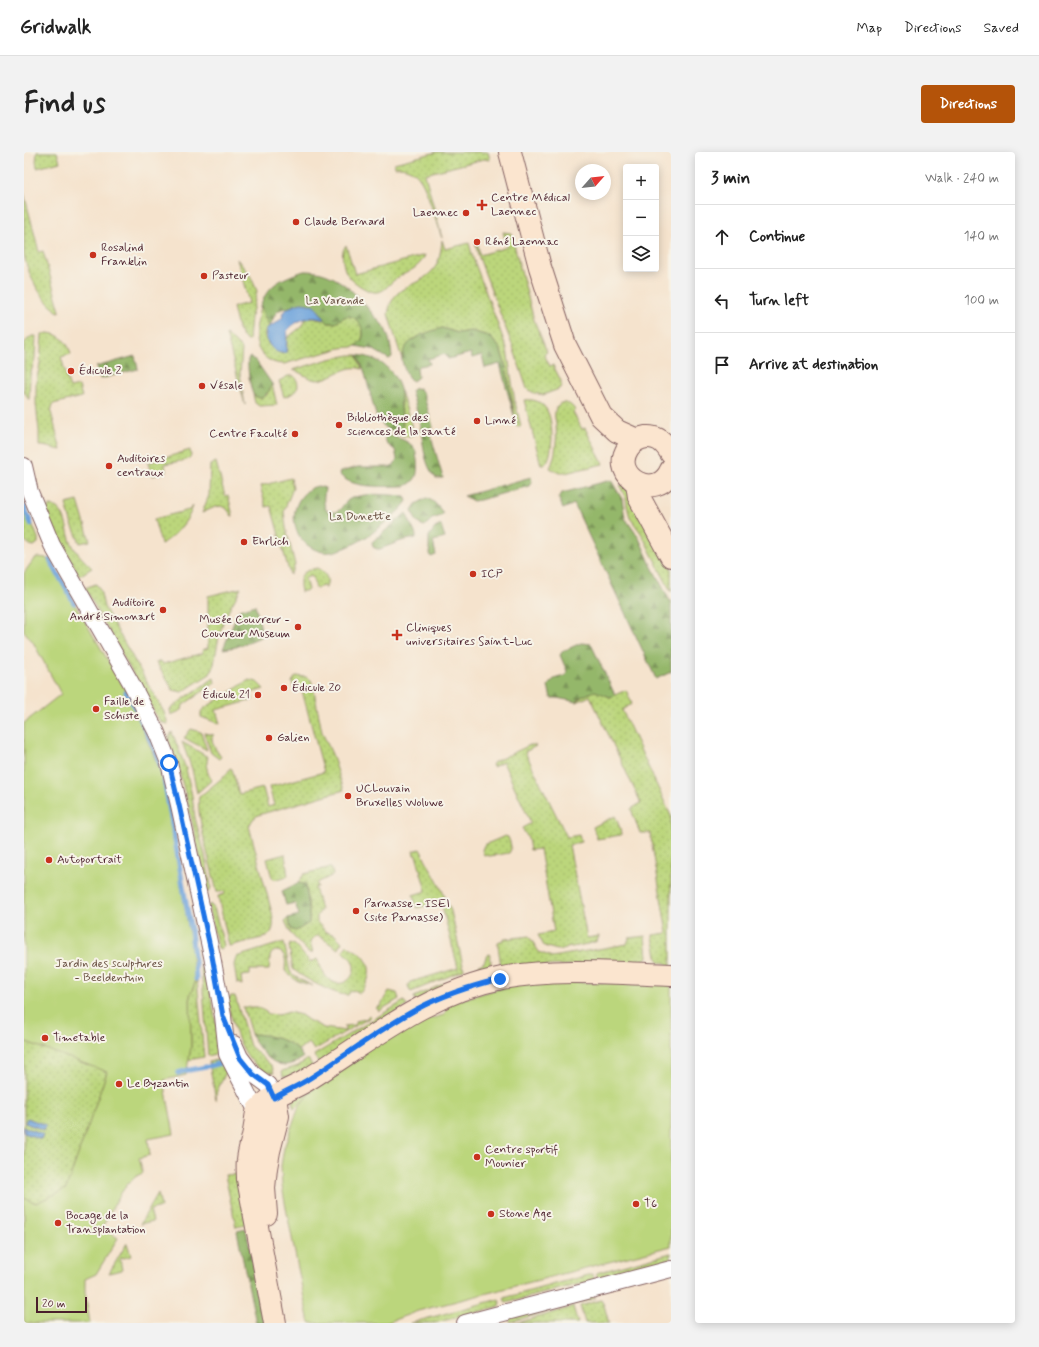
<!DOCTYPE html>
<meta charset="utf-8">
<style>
body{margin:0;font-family:Mynerve,sans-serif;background:#f2f2f2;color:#222}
.controls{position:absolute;right:12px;top:12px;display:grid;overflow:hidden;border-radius:4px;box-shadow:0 2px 10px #0003}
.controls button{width:36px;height:36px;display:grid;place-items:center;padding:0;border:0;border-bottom:1px solid #e0e0e0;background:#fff;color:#222;font:20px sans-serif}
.compass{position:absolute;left:551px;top:12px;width:36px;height:36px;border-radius:50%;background:#fff;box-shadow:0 2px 10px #0003;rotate:63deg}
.scale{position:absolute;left:12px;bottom:10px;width:51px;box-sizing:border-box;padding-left:4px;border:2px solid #4a1f2b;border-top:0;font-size:11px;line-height:14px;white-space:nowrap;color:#4a1f2b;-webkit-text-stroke:3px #f7f3e8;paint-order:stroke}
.stop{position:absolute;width:12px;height:12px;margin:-9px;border:3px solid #1a73e8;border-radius:50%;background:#fff}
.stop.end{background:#1a73e8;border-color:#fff;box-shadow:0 1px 4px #0008}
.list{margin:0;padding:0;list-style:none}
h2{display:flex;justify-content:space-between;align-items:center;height:52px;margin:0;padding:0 16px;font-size:17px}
h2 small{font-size:13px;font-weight:400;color:#767676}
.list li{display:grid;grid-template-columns:26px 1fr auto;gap:12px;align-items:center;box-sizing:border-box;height:64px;padding:0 16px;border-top:1px solid #e0e0e0}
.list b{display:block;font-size:15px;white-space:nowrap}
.list em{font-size:13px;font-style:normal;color:#767676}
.icon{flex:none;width:22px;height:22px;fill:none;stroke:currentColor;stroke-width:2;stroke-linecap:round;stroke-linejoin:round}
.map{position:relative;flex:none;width:647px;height:1171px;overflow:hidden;border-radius:4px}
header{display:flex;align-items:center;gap:24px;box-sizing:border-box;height:56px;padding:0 20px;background:#fff;border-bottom:1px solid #e0e0e0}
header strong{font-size:19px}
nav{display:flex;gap:22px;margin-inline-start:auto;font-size:14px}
.intro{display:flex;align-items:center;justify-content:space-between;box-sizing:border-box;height:96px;padding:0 24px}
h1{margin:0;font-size:28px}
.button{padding:10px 18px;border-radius:4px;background:#b45309;color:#fff;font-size:14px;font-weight:700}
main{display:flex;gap:24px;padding:0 24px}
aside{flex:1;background:#fff;border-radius:4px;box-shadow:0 2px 10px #0003}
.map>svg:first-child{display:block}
</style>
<header>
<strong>Gridwalk</strong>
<nav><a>Map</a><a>Directions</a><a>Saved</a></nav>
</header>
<div class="intro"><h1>Find us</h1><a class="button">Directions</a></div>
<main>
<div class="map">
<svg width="647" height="1171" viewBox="0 0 647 1171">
<defs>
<pattern id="grass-dots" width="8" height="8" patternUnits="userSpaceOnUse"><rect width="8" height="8" fill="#bbd67b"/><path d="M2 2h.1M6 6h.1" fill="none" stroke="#a2b76a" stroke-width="1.8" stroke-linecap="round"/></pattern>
<pattern id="forest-firs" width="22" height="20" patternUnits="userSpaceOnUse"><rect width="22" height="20" fill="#94b76b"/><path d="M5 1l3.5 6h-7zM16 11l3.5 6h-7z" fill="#7b9458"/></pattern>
</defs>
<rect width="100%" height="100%" fill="#f7f3e8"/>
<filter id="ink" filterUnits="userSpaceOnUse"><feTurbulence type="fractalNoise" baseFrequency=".025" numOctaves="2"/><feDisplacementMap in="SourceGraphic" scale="8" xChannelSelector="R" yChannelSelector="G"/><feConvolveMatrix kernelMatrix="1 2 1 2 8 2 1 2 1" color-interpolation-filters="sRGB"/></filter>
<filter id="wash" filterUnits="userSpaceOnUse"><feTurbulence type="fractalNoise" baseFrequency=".012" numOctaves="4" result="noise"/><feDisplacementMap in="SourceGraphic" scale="16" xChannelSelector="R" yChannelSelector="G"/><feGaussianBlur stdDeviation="0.9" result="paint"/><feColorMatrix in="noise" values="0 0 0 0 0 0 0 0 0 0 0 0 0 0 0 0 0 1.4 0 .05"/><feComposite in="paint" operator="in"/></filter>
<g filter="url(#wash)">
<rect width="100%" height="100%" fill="#f5e3cd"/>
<path fill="url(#grass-dots)" stroke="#827a53" d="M13,0H33L36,10L13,16L12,9Z
M413,0H464L466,8L460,7L401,22L418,86C414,75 410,64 407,53C400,33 396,14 371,15L370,11Z
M0,41L15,100L19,99L36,159L34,160C16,146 4,124 0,102Z
M479,80L487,81L510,168L523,200L520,202L526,214L529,213L537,229V234L535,237L519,243L510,241L503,237L490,198L454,103L451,89H453L456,103L483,95Z
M418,88L421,97L445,91L449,106L483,197L491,250L497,274L493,275L482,215L476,196L465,184L447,179L434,181L418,176L382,195L378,207L364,162C369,130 393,137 409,118C416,110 417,98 418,88Z
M322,93L331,122L401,103C396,116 383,120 373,126C365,131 360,142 350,140C345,140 340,136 336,134C326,127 321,123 319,110C318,103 318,99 322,93Z
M213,107L227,125L233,139L227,165L225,188L224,189C213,184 212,166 209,155L225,151Z
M236,155L245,174C233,185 249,199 259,202L263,199V186L277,175L281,167L289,166L298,168L301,167L304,171C306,171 309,171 311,171C316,169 321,162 327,164C339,167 344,188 332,194C328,196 321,195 317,196C298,201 279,207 260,212C255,212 250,211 245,208C225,196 233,173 236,155Z
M24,181C36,182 44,190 47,202L37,205L46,236L55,234L58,245L29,252L27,260L37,298L19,294H15V279L12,252V230L16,212L18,182Z
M202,182L218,197L216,222L221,253Z
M8,184H12L11,206L6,224L5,248L0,239V192L4,187Z
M326,203H333L338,217C323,211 308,227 293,228C285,228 277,220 269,218L305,207Z
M264,224H270C279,235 271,242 260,245L255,229Z
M248,232L253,253L235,254L231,251L229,242L233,245L242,244Z
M377,239L390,282L386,285L378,284C381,269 375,254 377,239Z
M500,248C525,245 528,268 528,287C527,294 527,305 522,311C520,313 521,313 517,313Z
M537,251C544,250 548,253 551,258L549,260L558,277L561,276L579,312L541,321H535L526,316C532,304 533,287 532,273C532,269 530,265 531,261C531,256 533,253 537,251Z
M166,298L167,304L163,308L141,312L142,320L128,324L124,311Z
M192,310L201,344L204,343L209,364H208L203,357L197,354L191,355L178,361L185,343L186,313Z
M267,326L269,336L260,359L262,376L271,413L266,423L247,354L242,355L236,334Z
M603,330L647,416V440L617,381L606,366L603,354L602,347L596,334Z
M54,349L66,389L56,391L47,370L42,352Z
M0,351L14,386V391L10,394L6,393L0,388Z
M26,354C43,354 42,381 48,392C53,402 61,409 68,416L55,424L26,370L21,357Z
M169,354C166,367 149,387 137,392L130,367L165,358Z
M293,416C301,420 307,428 301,437L300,434L292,436L288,424L281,426L284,438L277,440C274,425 276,419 293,416Z
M72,432L76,437L80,455L140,560L144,572L136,570L61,436Z
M217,436L200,467L195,484L190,512L186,522L158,540L149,538L132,510L137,509L139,512L179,501L178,498L184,496V444Z
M272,524L282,525L287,528L289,534L298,580L308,602L320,638L234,663L229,667L225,674L248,761C250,770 251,780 242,785L205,794L194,744L201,742L200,739L193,740C189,722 171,660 175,645L203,622L206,616L208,617L215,642L239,636L244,655L250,653L245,635L300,620L277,535L270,537L268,530Z
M190,526L191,531L159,553L158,558L147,563L146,558L155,550Z
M225,528L233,530L240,537L227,541L229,548L192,558L196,572L177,565V560L179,557Z
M571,538L586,545L602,538L608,552L598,558L647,664V814L639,810L637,811L634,808L629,785V783L643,781L626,681H616L607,657L617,651L566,544L553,550L557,545Z
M167,577L177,580L183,598L160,586Z
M148,580L162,617L168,644L171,666L181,703L187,734L186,739L184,741L182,739C173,689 162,635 144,587Z
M180,581L190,583L188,585C188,593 193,599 197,605L195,607L187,601Z
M158,590L184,605C182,612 182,621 188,628L173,641L168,617Z
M506,593H510L512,594L501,600L543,685L555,683L557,690L545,693L563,786L575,784L573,789L568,791L533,798L520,794L514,783L530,780L516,697L506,698L504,686L498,676L507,671L479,610L469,615L468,613L470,610Z
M591,664L596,676L597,683L573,687L569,675Z
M481,684L484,685C486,690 489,696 485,701L466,704L460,703L458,698L460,693Z
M396,697L418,738L427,759L440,818L387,840L384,834L386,830L434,816L417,750L393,756L389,743L402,739L392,703H390L389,699Z
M261,702L264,724C259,727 253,729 248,726L243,707Z
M307,715L309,723L293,731L294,735H291L297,758L293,764V770L302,780L311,783L318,790L314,797L295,784C290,784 288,787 286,791L289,800L285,801L267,782L261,769L264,766V768L285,771V760L282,733L274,731L280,722Z
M186,752L190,756L200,793L197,797L194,796L184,754Z
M505,784L515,800L528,805L603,792L605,786L621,784L623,805L620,808L613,811L481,815L479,813L477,814L474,794V790L481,787Z
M260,790L266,819L270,824L289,834C284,832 277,831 272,828C268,826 266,822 261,819C261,815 262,811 261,806C260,800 251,796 247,802C245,806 246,814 245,818H226V823L217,824L218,833L213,831L210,813L212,805Z
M266,791L271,793L286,810L293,807C296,813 299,822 304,827C321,842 344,815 319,800L323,793C328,797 335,800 339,804C350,816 345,831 336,841L330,838L326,840L324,843C312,844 277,825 269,817L265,794Z
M466,802L467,809L466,817L463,816L461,819L447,824L445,820L460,810L463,803Z
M180,811L198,900L184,904L177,813Z
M439,823L442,829L392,850L390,845Z
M173,827L180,905L164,908L167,895L166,843Z
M365,839L373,841L375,847L355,859L352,856L354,854L355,856L356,854Z
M207,844H211L226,894L248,914L250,921C218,917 209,873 203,847Z
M380,849L383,854L295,912L290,903Z
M219,855H234L245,862L254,863L265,860L277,863L284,868L300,876L321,879V874L331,873V869L342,867L345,863L347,865L290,898L285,891L274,898C259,889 245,882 227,882Z
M82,872L89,881V886L98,892L107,904L116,912L124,940L123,963L115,987L84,1037L72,1043L56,1055L42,1078L38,1096L40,1110L43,1118L44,1131L42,1142L38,1139L35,1120L31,1118L27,1120L19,1119C15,1112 18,1104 12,1098L6,1097L0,1099V1051L12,1056L50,1041C57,1021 61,1001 67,981C73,962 85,944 86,923L83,920L42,1038L12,1051L0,1046V889L72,915L66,889L72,875L77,873Z
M199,906L203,918L193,939L192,948L185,910Z
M284,907L290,916L270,925L259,924L258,919L274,914Z
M295,933L270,956L267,946Z
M213,1022L222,1073L212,1075L201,1023Z
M134,1041L137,1055L126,1058L129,1069L116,1072Z
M103,1091L107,1104L96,1107L98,1118L85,1121Z
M647,1101V1107L574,1127L572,1121Z
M568,1122L571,1128L482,1151L480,1146Z
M569,1144L572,1146L486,1170V1166Z
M475,1147L477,1154L411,1171H386Z
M577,1148L580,1153L585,1171H561L556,1154Z
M549,1155L554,1171H493Z"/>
<path fill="url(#forest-firs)" stroke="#6f6b4b" d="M280,119C310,118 330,139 348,161C351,166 357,170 360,175C365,183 367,195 368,205L365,207L348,197L332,194C335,191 339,188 339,183C340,176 333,165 325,164C319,164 316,169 311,171C309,171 307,171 304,171C290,156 290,146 266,155C262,156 255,157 252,161C249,165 249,170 245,174L236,155C239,149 241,142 245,138C253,128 268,123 280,119Z
M418,176L434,181L447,179L465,184L476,196L482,215L490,264L476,212L461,216L458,203L448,206L447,201L424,207L421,202L404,207L406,212L395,214L393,216L394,225L389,229L384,226C382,221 379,214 378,208C377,187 404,180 418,176Z
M333,203C354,205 370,217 376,237C378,242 376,251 377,256C378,265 380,275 378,284L363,277L353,267L340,218Z
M111,204L114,217L76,227L72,215Z
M226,205L232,209L248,232L245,239L238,246C235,246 231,245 229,242C226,236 223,214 224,207Z
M395,236L399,241L409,275L405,277L419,326H412C400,313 400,295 397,279C395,265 391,252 387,239L389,237Z
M362,283C370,284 386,289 390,296C393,300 392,304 393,308C394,320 394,329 381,334C363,334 328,338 315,322L316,320L334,315H365L370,313L373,307L371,298L363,292L361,286Z
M507,325L508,330L505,334L456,348L449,349L440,344Z
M587,328L598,347L601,366L615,386L627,413L647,451V520L632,527L550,352L539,357L535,346L538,341Z
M294,334L301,336C300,344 298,351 303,359C319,364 316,351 328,346C345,340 362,343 381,344L383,349C377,359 361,370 352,378C341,387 313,403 299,400C273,395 262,366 277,345C282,339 287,335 294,334Z
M403,346C409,348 417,357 419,362L417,364L408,367L401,374C393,373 390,365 388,358L392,352Z
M382,361L392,383V386L377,389L356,397H353L349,395L348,390Z
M417,373L421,386L409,389L412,403L407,405L405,397V384L411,376Z
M231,453L239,484L212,495L199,497L215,458Z
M557,491L567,492L591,543L586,545L571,539L557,545L553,550L533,546H527L524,534C530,524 534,527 542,523L543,519L536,503L539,499Z
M274,731L282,732L285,760V771L272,779L268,778L266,774L264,766L275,763L271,751L262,753L258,739Z
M227,882C241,882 264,887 274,898C276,900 278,904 279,906C274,909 267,913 261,913C246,913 232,894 227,882Z
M222,1077L241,1171H232L213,1079Z"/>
<path fill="#bbd67b" stroke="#827a53" d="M14,405L22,406L26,410L102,539L135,615L143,649L166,786L171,831L166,843L167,895L162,923L140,928L150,982L124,987L126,1003L115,1006L119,1021C100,1027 87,1060 78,1076L94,1086L72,1122L61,1127V1140L66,1171H0V1046L12,1051L42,1037L83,920L0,889V571L37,542L9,490L0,479V421L10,407Z
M498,830L647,831V1094L394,1159L362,1171H287L284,1166L262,1056L258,1034L257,1014L260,996L275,954L295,930L376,875L420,863L425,851Z"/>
<path fill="#70a4dc" stroke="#5d6284" d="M277,151C292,152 292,156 301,167C297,168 296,166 292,166C282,164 269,171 263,179L262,201C249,203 240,189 242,177L256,168L259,164L258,161C264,156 269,153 277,151Z
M3,966L22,973L20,978L1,971Z
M0,975L19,982L17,987L0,981Z"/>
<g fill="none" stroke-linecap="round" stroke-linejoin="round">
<path stroke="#70a4dc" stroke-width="5" d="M0,354L7,372
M26,408L50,451
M102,540L112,557
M116,566L131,599L139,621L167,779L170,804
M171,808L172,827
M186,914L197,911
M166,918L182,915
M154,921L164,918"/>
</g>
</g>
<g filter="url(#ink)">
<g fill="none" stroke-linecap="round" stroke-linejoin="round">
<g stroke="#866464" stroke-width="18">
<path id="street" d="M0,314L6,340L28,393L106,529L133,581L145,611L155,653L188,804L199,864L203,902L233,960
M210,892L216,905L229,922L244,933L251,946
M441,1171L647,1117"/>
</g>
<g stroke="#866464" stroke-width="24">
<path id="secondary" d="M486,0L516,115L541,193L577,264L593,279L613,288
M647,301C641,291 634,284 622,285C615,286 608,290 604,296C585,325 633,351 647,318
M613,331L615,345L647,404
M242,1062L240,1036L242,1016L245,999L254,964L251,946
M251,1171L224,1027C224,1021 223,1014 224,1008C225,996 230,985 231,973C232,968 232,962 234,958C247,943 267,938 283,928C346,889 402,841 478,826C533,816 591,821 647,823"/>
</g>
<use href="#street" stroke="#fff" stroke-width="16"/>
<use href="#secondary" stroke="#fbe5cf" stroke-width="22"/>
</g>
</g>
<g fill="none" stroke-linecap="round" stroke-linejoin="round" filter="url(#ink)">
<path stroke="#1a73e8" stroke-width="5" d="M145,611L155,653L188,804L199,864L216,906L229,922L244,933L250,946C261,939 272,935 283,928C320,905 354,878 393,857C419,843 447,834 476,827"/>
</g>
<g fill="#c8321e" stroke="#f7f3e8" stroke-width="1.5">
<path d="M456 47h4v4h4v4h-4v4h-4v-4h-4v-4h4z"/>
<circle cx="442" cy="61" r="4"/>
<circle cx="272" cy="70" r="4"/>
<circle cx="453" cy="90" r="4"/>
<circle cx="69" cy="103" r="4"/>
<circle cx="180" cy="124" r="4"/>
<circle cx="47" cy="219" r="4"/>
<circle cx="178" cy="234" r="4"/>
<circle cx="453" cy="269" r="4"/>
<circle cx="315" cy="273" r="4"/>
<circle cx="271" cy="282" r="4"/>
<circle cx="85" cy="314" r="4"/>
<circle cx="220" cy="390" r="4"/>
<circle cx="449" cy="422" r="4"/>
<circle cx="139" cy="458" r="4"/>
<circle cx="274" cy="475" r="4"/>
<path d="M371 477h4v4h4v4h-4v4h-4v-4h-4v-4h4z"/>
<circle cx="260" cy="536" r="4"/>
<circle cx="234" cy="543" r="4"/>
<circle cx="72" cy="557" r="4"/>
<circle cx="245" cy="586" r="4"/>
<circle cx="324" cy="644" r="4"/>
<circle cx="25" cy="708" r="4"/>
<circle cx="332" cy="759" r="4"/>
<circle cx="21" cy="886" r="4"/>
<circle cx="95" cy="932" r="4"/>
<circle cx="453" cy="1005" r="4"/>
<circle cx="612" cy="1052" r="4"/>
<circle cx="467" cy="1062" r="4"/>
<circle cx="34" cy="1071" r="4"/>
</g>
<g text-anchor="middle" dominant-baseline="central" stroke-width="4" stroke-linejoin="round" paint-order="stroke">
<g font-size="12" fill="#4a1f2b" stroke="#f7f3e8" text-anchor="start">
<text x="467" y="46">Centre Médical<tspan x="467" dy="14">Laennec</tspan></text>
<text x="434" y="61" text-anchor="end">Laennec</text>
<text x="280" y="70">Claude Bernard</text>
<text x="461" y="90">Réné Laennac</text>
<text x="77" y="96">Rosalind<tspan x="77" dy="14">Franklin</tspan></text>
<text x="188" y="124">Pasteur</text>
<text x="55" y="219">Édicule 2</text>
<text x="186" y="234">Vésale</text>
<text x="323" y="266">Bibliothèque des<tspan x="323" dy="14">sciences de la santé</tspan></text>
<text x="461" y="269">Linné</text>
<text x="263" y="282" text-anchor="end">Centre Faculté</text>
<text x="93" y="307">Auditoires<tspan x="93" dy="14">centraux</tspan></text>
<text x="228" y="390">Ehrlich</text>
<text x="457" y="422">ICP</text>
<text x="131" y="451" text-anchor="end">Auditoire<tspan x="131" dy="14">André Simonart</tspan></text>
<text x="266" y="468" text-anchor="end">Musée Couvreur -<tspan x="266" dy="14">Couvreur Museum</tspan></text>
<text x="382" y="476">Cliniques<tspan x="382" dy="14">universitaires Saint-Luc</tspan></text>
<text x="268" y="536">Édicule 20</text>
<text x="226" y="543" text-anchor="end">Édicule 21</text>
<text x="80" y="550">Faille de<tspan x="80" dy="14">Schiste</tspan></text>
<text x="253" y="586">Galien</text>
<text x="332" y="637">UCLouvain<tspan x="332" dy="14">Bruxelles Woluwe</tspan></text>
<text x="33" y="708">Autoportrait</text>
<text x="340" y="752">Parnasse - ISEI<tspan x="340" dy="14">(site Parnasse)</tspan></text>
<text x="29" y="886">Timetable</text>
<text x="103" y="932">Le Byzantin</text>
<text x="461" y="998">Centre sportif<tspan x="461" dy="14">Mounier</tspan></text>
<text x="620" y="1052">T6</text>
<text x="475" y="1062">Stone Age</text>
<text x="42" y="1064">Bocage de la<tspan x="42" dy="14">Transplantation</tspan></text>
</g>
<g font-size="12" fill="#664d3f" stroke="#f7f3e8">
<text x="311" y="149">La Varende</text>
<text x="336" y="365">La Dunette</text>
<text x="85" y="812">Jardin des sculptures<tspan x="85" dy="14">- Beeldentuin</tspan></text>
</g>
</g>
</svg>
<div class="controls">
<button>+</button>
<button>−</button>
<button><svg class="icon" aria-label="layers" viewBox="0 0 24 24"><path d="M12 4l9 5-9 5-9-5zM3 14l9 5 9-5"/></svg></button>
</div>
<svg class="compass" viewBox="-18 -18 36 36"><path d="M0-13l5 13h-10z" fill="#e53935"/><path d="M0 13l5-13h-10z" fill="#767676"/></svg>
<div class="scale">20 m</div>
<div class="stop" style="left:145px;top:611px"></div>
<div class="stop end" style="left:476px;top:827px"></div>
</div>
<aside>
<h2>3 min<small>Walk · 240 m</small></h2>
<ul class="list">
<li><svg class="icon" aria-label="ahead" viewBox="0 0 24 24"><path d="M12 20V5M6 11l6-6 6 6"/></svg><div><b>Continue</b></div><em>140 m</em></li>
<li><svg class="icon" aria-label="left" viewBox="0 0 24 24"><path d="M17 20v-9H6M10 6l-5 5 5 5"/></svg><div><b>Turn left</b></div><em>100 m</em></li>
<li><svg class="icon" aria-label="arrive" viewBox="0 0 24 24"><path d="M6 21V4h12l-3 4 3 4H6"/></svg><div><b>Arrive at destination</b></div></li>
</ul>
</aside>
</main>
